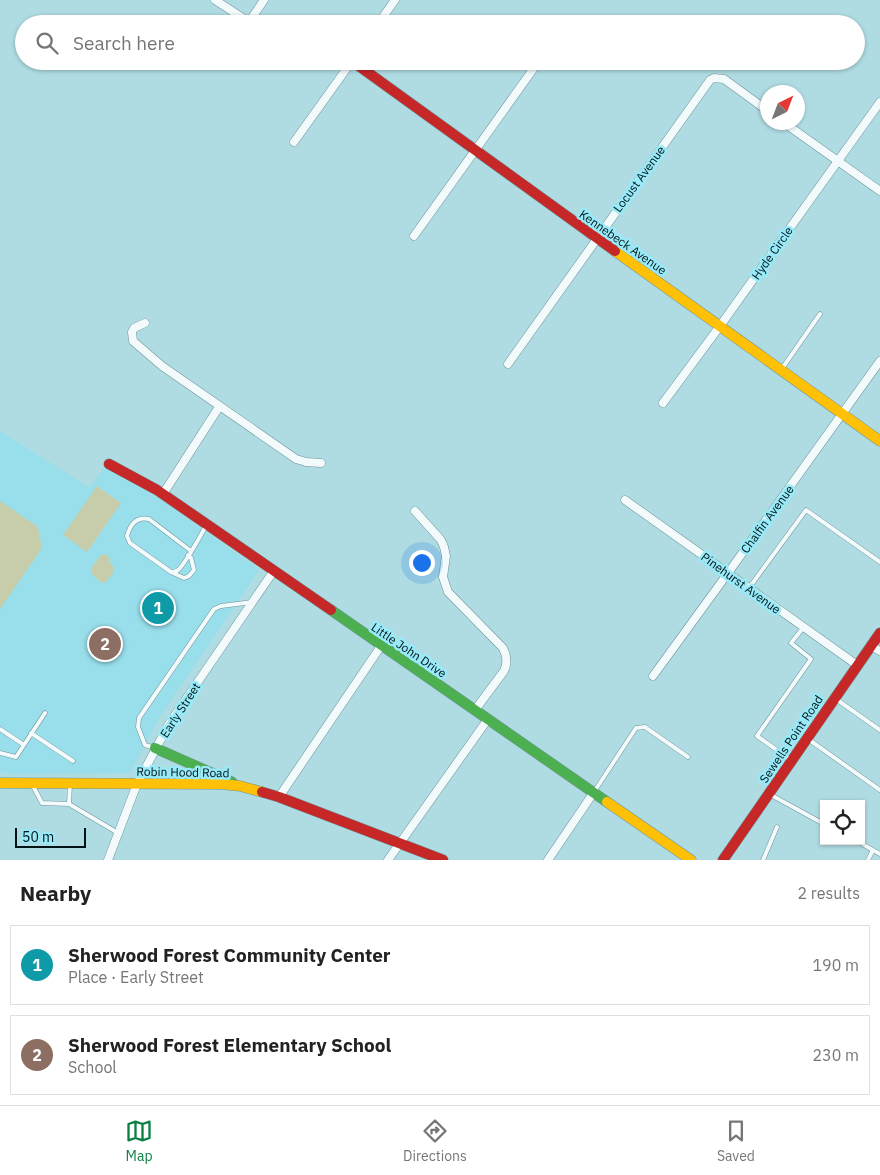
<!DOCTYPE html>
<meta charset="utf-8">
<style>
body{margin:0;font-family:"IBM Plex Sans",sans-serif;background:#f6f6f6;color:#222}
.controls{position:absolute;right:15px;bottom:15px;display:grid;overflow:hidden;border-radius:0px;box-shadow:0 1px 4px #0004}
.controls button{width:45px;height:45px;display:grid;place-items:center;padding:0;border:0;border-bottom:1px solid #e0e0e0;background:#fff;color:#222;font:25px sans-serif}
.compass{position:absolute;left:760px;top:85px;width:45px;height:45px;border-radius:50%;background:#fff;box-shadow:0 1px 4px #0004;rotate:42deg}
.scale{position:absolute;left:15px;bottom:12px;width:71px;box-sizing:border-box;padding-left:5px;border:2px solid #001418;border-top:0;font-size:14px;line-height:18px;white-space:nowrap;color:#001418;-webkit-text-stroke:4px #99eaf8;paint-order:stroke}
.you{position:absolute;left:421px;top:562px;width:18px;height:18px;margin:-12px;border:4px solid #fff;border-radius:50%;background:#1a73e8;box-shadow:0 0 0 8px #1a73e833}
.badge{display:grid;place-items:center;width:32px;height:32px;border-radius:50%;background:#0b8043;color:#fff;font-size:16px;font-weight:700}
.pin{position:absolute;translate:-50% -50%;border:2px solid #fff;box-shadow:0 1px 5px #0006}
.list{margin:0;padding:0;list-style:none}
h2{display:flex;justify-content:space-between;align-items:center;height:65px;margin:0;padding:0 20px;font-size:21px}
h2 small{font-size:16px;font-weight:400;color:#767676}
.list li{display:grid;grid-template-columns:32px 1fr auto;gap:15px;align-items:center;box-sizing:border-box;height:80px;margin:0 10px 10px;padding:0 10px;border:1px solid #e0e0e0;border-radius:0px}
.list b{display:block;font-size:19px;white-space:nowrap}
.list p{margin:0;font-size:16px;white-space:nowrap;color:#767676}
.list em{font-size:16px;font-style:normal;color:#767676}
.icon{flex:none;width:28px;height:28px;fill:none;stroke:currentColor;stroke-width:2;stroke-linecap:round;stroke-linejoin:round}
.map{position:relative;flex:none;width:880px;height:860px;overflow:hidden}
.search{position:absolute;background:#fff;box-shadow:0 1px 4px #0004;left:15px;right:15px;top:15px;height:55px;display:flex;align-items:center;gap:12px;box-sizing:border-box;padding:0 18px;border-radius:28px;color:#767676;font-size:19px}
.sheet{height:245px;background:#fff}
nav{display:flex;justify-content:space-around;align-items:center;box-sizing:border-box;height:70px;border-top:1px solid #e0e0e0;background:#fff;font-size:14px;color:#767676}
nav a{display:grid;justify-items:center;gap:2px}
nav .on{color:#0b8043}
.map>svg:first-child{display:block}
</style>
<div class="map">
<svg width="880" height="860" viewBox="0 0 880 860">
<rect width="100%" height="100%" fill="#afdbe2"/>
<path fill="#98dfeb" d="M0,431L90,488L105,466L158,498L259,570L159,718L130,773L14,774L0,772Z"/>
<path fill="#c7cdaa" d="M97,486L121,503L87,552L63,535Z
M0,501L38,527L42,548L0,609Z
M105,554L109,557V562L113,566L114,571L107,581L102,583L92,574L91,568L100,556Z"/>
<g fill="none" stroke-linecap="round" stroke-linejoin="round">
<g stroke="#6f9499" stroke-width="5">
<path id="lane" d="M781,370L820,314
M191,551L149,519C136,516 130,525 127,536L130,543L171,572C174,572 176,572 178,570C186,563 200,536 206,526
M173,573L184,578L189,576L194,570L191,558L188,555
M749,588L806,510L880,562
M836,699L880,730
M0,729L24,745
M31,733L73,761
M808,739L880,790
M155,748L145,745L138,727L139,718L214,609L221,606L253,602
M0,753L16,757L45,713
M791,760L757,736L811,659L791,643L803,628
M32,784L42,803L69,804
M70,784L69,804L118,833
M594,792L636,728L645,727L688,757
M771,795L824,824
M857,841L880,854
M763,860L777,827
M868,860L873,850"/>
</g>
<g stroke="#6f9499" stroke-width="9">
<path id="street" d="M215,0L252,24
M249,22L264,0
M378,24L395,0
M783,122L880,191
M294,142L352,61
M414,236L539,61
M145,323L134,328L132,332L133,341L162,366L296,459L306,462L321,463
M508,364L710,80L714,78L724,79L768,111
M663,403L720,326L880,102
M163,494L219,407
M625,500L857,665
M415,511L441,540L444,547L446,556L443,577L448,592L503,648C507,656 508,663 504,671L475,710
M871,646L880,651
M653,676L728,573L880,361
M279,797L381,646
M108,860L137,784L169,724L273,572
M388,860L488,719
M548,860L594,792"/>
</g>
<g stroke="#6f9499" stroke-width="11">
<path id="fast" d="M331,610L607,802
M155,748L232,782"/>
</g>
<g stroke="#6f9499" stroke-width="11">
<path id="slow" d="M615,251L880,441
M0,783L222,784L240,786L262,792
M607,802L691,860"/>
</g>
<g stroke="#6f9499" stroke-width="11">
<path id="jam" d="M352,61L615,251
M109,464L157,490L331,610
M262,792L279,797L443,860
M723,860L880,633"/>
</g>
<use href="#lane" stroke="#f3fafb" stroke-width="4"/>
<use href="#street" stroke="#f3fafb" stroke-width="8"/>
<use href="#fast" stroke="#4caf50" stroke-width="10"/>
<use href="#slow" stroke="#ffc107" stroke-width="10"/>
<use href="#jam" stroke="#c62828" stroke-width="10"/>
</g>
<g text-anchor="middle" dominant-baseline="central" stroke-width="5" stroke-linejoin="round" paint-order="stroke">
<g font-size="12" fill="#001418" stroke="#99eaf8">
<text transform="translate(639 179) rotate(-54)">Locust Avenue</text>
<text transform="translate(623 242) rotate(35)">Kennebeck Avenue</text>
<text transform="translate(772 253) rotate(-55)">Hyde Circle</text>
<text transform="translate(767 519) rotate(-54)">Chalfin Avenue</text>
<text transform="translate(741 583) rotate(36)">Pinehurst Avenue</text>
<text transform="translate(409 650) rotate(34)">Little John Drive</text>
<text transform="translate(180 710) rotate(-57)">Early Street</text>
<text transform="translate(791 739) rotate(-56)">Sewells Point Road</text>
<text transform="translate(183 772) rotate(1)">Robin Hood Road</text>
</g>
</g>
</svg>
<div class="controls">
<button><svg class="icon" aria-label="locate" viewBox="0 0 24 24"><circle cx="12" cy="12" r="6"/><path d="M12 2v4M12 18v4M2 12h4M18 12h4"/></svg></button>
</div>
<svg class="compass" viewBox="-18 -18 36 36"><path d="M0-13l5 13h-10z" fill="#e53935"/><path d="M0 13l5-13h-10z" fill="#767676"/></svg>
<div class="scale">50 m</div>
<div class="you"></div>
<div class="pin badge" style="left:158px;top:608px;background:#0f9aa8">1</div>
<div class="pin badge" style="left:105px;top:644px;background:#8d6e63">2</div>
<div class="search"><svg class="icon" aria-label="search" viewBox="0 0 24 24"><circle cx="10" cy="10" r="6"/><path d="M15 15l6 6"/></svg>Search here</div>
</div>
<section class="sheet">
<h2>Nearby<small>2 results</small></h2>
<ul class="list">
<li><span class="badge" style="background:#0f9aa8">1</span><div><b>Sherwood Forest Community Center</b><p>Place · Early Street</p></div><em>190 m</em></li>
<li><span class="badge" style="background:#8d6e63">2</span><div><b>Sherwood Forest Elementary School</b><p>School</p></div><em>230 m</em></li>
</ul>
</section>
<nav>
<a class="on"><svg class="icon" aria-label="map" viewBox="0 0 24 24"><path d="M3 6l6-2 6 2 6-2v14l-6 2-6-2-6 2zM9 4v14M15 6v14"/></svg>Map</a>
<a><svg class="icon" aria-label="directions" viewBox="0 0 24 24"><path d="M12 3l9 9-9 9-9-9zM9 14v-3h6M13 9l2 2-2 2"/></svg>Directions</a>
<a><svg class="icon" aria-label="saved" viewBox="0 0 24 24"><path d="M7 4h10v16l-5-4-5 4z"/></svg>Saved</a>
</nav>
